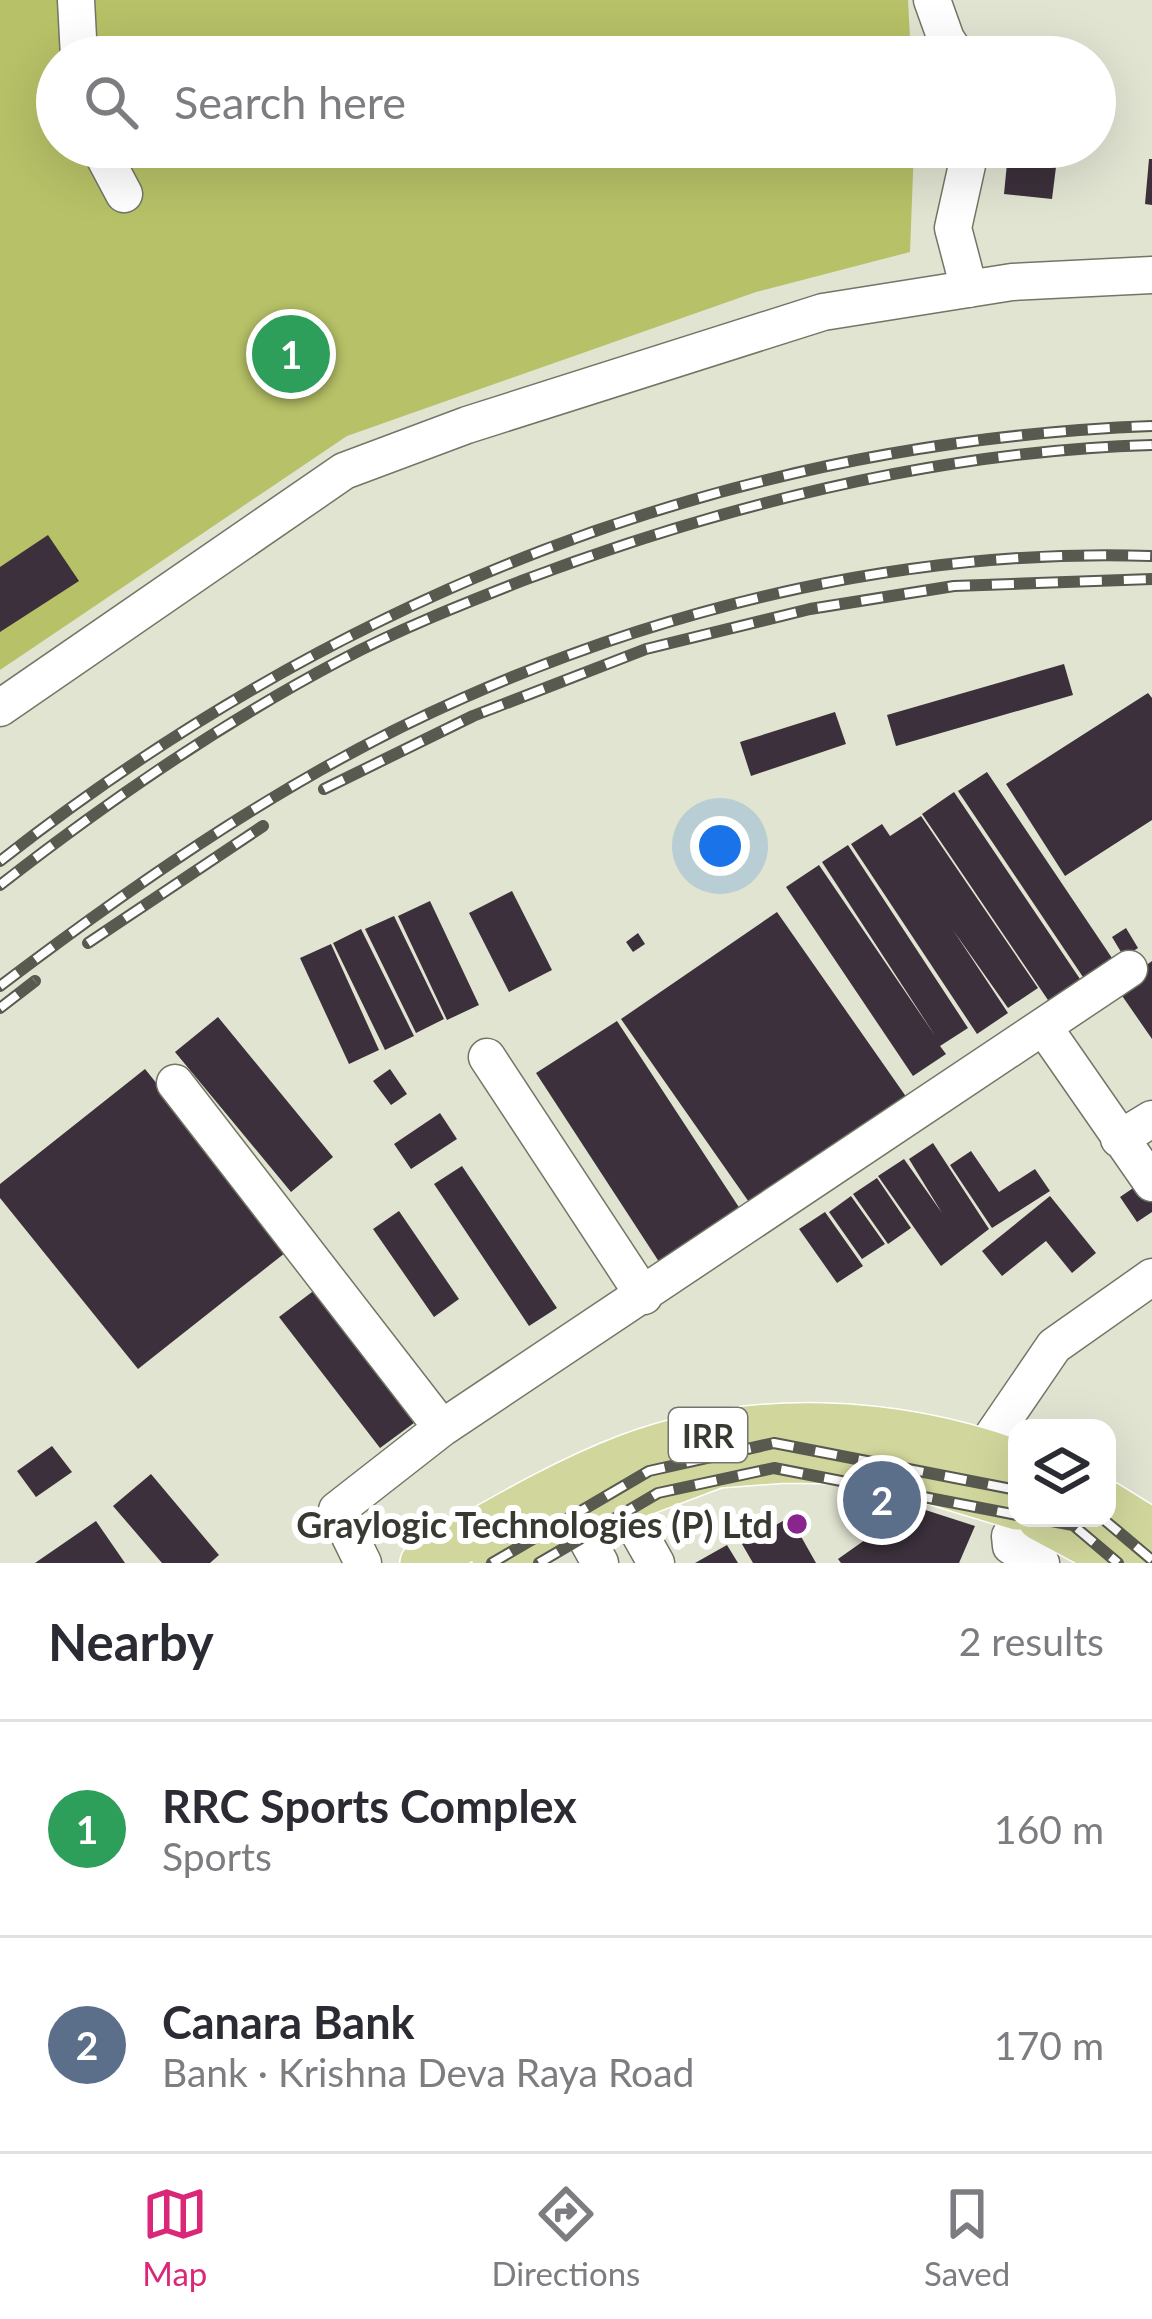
<!DOCTYPE html>
<meta charset="utf-8">
<style>
body{margin:0;font-family:Lato,sans-serif;background:#f2f2f3;color:#2b2b33}
.controls{position:absolute;right:36px;bottom:36px;display:grid;overflow:hidden;border-radius:24px;box-shadow:0 12px 48px #0002}
.controls button{width:108px;height:108px;display:grid;place-items:center;padding:0;border:0;border-bottom:3px solid #e1e1e2;background:#fff;color:#2b2b33;font:60px sans-serif}
.you{position:absolute;left:720px;top:846px;width:42px;height:42px;margin:-30px;border:9px solid #fff;border-radius:50%;background:#1a73e8;box-shadow:0 0 0 18px #1a73e833}
.badge{display:grid;place-items:center;width:78px;height:78px;border-radius:50%;background:#db2777;color:#fff;font-size:39px;font-weight:700}
.pin{position:absolute;translate:-50% -50%;border:6px solid #fff;box-shadow:0 3px 12px #0006}
.list{margin:0;padding:0;list-style:none}
h2{display:flex;justify-content:space-between;align-items:center;height:156px;margin:0;padding:0 48px;font-size:51px}
h2 small{font-size:39px;font-weight:400;color:#7c7c81}
.list li{display:grid;grid-template-columns:78px 1fr auto;gap:36px;align-items:center;box-sizing:border-box;height:216px;padding:0 48px;border-top:3px solid #e1e1e2}
.list b{display:block;font-size:45px;white-space:nowrap}
.list p{margin:0;font-size:39px;white-space:nowrap;color:#7c7c81}
.list em{font-size:39px;font-style:normal;color:#7c7c81}
.icon{flex:none;width:66px;height:66px;fill:none;stroke:currentColor;stroke-width:2;stroke-linecap:round;stroke-linejoin:round}
.map{position:relative;flex:none;width:1152px;height:1563px;overflow:hidden}
.search{position:absolute;background:#fff;box-shadow:0 12px 48px #0002;left:36px;right:36px;top:36px;height:132px;display:flex;align-items:center;gap:30px;box-sizing:border-box;padding:0 42px;border-radius:66px;color:#7c7c81;font-size:45px}
.sheet{height:588px;background:#fff}
nav{display:flex;justify-content:space-around;align-items:center;box-sizing:border-box;height:168px;border-top:3px solid #e1e1e2;background:#fff;font-size:33px;color:#7c7c81}
nav a{display:grid;justify-items:center;gap:6px}
nav .on{color:#db2777}
.map>svg:first-child{display:block}
</style>
<div class="map">
<svg width="1152" height="1563" viewBox="0 0 1152 1563">
<rect width="100%" height="100%" fill="#e1e4d1"/>
<path fill="#b7c167" d="M0,0H908L911,57H57V147H914L910,252L756,292L347,436L0,670Z"/>
<path fill="#3b303b" d="M1008,153L1057,159L1052,199L1004,194Z
M1149,159H1152V205L1145,204Z
M48,535L79,581L0,632V567Z
M1064,664L1073,695L896,746L887,715Z
M1148,693L1152,698V820L1065,876L1006,784Z
M835,712L846,744L751,776L740,742Z
M987,772L1114,961L1085,980L958,791Z
M954,792L1082,982L1050,1003L922,814Z
M921,816L1038,988L1008,1008L953,930L1008,1013L977,1034L851,844L882,824L890,836Z
M848,845L968,1028L940,1046L946,1054L913,1076L786,887L819,865L936,1037L822,862Z
M512,891L552,970L509,992L469,913Z
M430,901L479,1005L447,1020L398,916Z
M777,912L907,1098L751,1205L621,1019Z
M394,916L444,1019L416,1033L365,929Z
M1126,928L1138,948L1124,957L1112,937Z
M361,929L414,1036L385,1050L333,943Z
M638,933L645,944L633,952L626,942Z
M331,944L379,1050L349,1064L300,958Z
M1152,961V1039L1116,987Z
M218,1017L333,1157L291,1192L175,1052Z
M617,1021L746,1218L665,1271L536,1073Z
M145,1069L290,1249L138,1369L0,1198V1184Z
M390,1069L407,1094L391,1105L373,1081Z
M440,1113L457,1139L411,1169L394,1144Z
M933,1143L989,1229L941,1266L878,1176L904,1159L942,1213L909,1159Z
M971,1151L999,1192L1035,1169L1050,1191L992,1228L950,1165Z
M462,1166L557,1308L529,1326L434,1184Z
M877,1178L911,1228L888,1244L853,1194Z
M1142,1182L1152,1197V1212L1137,1222L1120,1197Z
M851,1196L885,1244L862,1259L829,1212Z
M1050,1196L1096,1253L1072,1273L1046,1241L1002,1276L982,1251Z
M399,1211L459,1299L434,1317L373,1229Z
M825,1212L863,1266L837,1283L799,1229Z
M316,1289L418,1420L380,1448L279,1317Z
M52,1446L72,1472L36,1497L17,1471Z
M151,1474L219,1555L210,1563H162L113,1506Z
M913,1506L975,1526L959,1563H841L838,1559Z
M790,1517L816,1563H753L742,1544Z
M96,1521L125,1563H35Z
M727,1545L738,1563H695Z"/>
<g fill="none" stroke-linecap="round" stroke-linejoin="round">
<g stroke="#737665" stroke-width="39">
<path id="minor" d="M76,0L79,57
M932,0L946,39L958,57
M99,147L124,194
M969,289L953,228L971,147
M0,708L344,471L467,425L823,312L1012,282L1152,275
M1045,1029L1152,1183
M487,1057L644,1296
M175,1083L442,1428
M1119,1139L1152,1119
M983,1450L1054,1346L1152,1277
M621,1501L656,1563
M575,1518L600,1563
M1022,1518L1010,1536L1011,1546L1041,1563
M363,1563L337,1510L442,1428L1129,969"/>
</g>
<g stroke="#fff" stroke-width="48">
<path id="major" d="M1107,1504L1152,1532
M1040,1518L1124,1563
M423,1563C489,1526 557,1484 628,1457C751,1411 895,1418 1017,1463
M495,1563L558,1525L717,1465L785,1460L851,1461L928,1480L1017,1507"/>
</g>
<use href="#minor" stroke="#fff" stroke-width="36"/>
<use href="#major" stroke="#d1d79c" stroke-width="45"/>
<g stroke="#58594f" stroke-width="12">
<path id="rail" d="M324,789L473,716L646,649L810,609L954,586L1152,579
M0,861C336,598 723,442 1152,426
M0,885C108,801 220,724 341,660C399,629 463,604 524,580C724,505 938,451 1152,445
M88,943L263,826
M0,986C144,877 297,771 463,698C678,603 916,548 1152,556
M0,1008L35,981
M1035,1518L1073,1525L1118,1563
M1102,1518L1152,1560
M492,1563L649,1471L774,1443L1017,1490
M539,1563L658,1493L774,1468L1017,1515"/>
</g>
<use href="#rail" stroke="#fff" stroke-width="8" stroke-dasharray="22" stroke-linecap="butt"/>
</g>
<circle fill="#89268e" stroke="#fff" stroke-width="4.5" cx="797" cy="1524" r="12"/>
<g text-anchor="middle" dominant-baseline="central" stroke-width="12" stroke-linejoin="round" paint-order="stroke">
<rect fill="#fff" stroke="#74746f" stroke-width="3" x="669" y="1408" width="78" height="54" rx="9"/>
<g font-size="33" font-weight="bold" fill="#383931">
<text x="708" y="1435">IRR</text>
</g>
<g font-size="36" font-weight="bold" fill="#383931" stroke="#fff" text-anchor="end">
<text x="773" y="1524">Graylogic Technologies (P) Ltd</text>
</g>
</g>
</svg>
<div class="controls">
<button><svg class="icon" aria-label="layers" viewBox="0 0 24 24"><path d="M12 4l9 5-9 5-9-5zM3 14l9 5 9-5"/></svg></button>
</div>
<div class="you"></div>
<div class="pin badge" style="left:291px;top:354px;background:#2e9e5b">1</div>
<div class="pin badge" style="left:882px;top:1500px;background:#5c6f8a">2</div>
<div class="search"><svg class="icon" aria-label="search" viewBox="0 0 24 24"><circle cx="10" cy="10" r="6"/><path d="M15 15l6 6"/></svg>Search here</div>
</div>
<section class="sheet">
<h2>Nearby<small>2 results</small></h2>
<ul class="list">
<li><span class="badge" style="background:#2e9e5b">1</span><div><b>RRC Sports Complex</b><p>Sports</p></div><em>160 m</em></li>
<li><span class="badge" style="background:#5c6f8a">2</span><div><b>Canara Bank</b><p>Bank · Krishna Deva Raya Road</p></div><em>170 m</em></li>
</ul>
</section>
<nav>
<a class="on"><svg class="icon" aria-label="map" viewBox="0 0 24 24"><path d="M3 6l6-2 6 2 6-2v14l-6 2-6-2-6 2zM9 4v14M15 6v14"/></svg>Map</a>
<a><svg class="icon" aria-label="directions" viewBox="0 0 24 24"><path d="M12 3l9 9-9 9-9-9zM9 14v-3h6M13 9l2 2-2 2"/></svg>Directions</a>
<a><svg class="icon" aria-label="saved" viewBox="0 0 24 24"><path d="M7 4h10v16l-5-4-5 4z"/></svg>Saved</a>
</nav>
